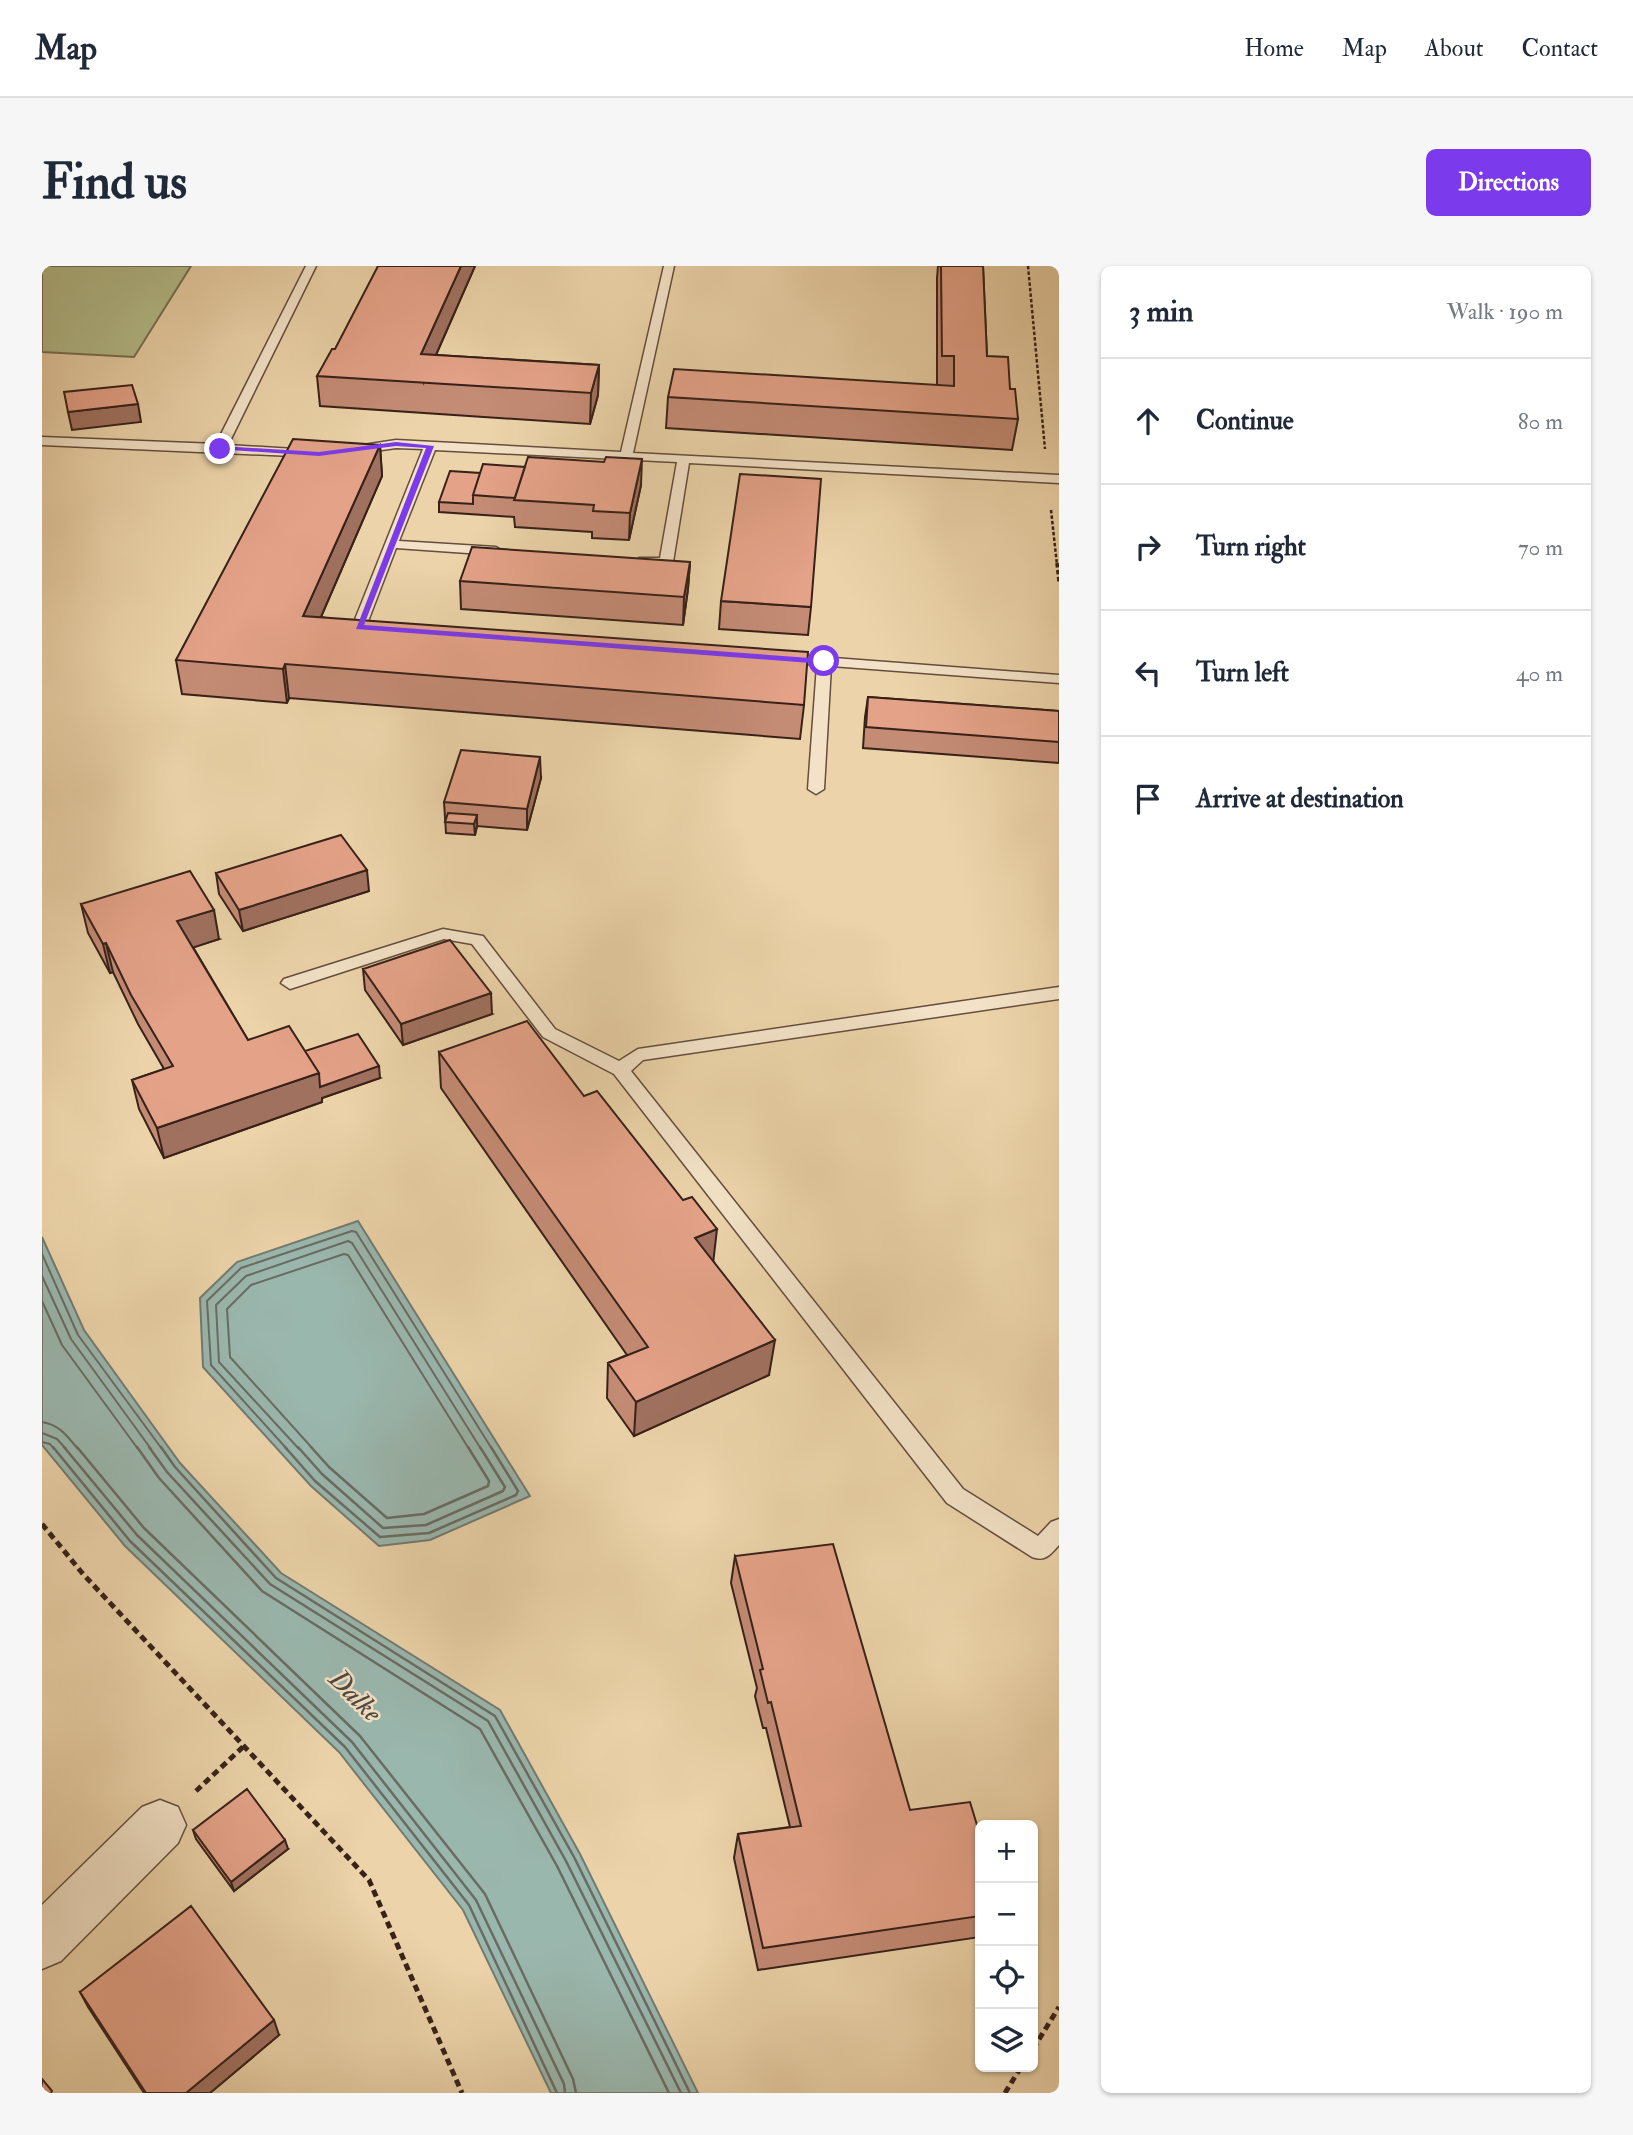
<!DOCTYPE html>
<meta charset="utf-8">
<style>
body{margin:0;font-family:"IM FELL Double Pica",serif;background:#f6f6f7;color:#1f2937}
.controls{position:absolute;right:21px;bottom:21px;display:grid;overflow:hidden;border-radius:10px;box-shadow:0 2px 5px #0004}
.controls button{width:63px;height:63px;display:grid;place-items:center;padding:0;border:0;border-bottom:2px solid #e0e1e3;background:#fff;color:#1f2937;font:35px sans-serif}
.stop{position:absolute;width:21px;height:21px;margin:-16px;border:5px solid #7c3aed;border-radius:50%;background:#fff}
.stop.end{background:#7c3aed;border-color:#fff;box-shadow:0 2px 7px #0008}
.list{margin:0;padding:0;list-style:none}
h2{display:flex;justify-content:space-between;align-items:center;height:91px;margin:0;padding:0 28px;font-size:30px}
h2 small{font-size:23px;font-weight:400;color:#747a83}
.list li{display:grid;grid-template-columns:46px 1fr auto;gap:21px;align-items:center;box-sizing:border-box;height:126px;padding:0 28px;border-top:2px solid #e0e1e3}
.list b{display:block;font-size:26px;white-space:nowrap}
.list em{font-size:23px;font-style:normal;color:#747a83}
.icon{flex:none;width:38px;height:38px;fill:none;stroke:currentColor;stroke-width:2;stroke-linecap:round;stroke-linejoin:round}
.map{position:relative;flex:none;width:1017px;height:1827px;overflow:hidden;border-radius:10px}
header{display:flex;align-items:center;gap:42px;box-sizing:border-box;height:98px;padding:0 35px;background:#fff;border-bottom:2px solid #e0e1e3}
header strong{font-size:33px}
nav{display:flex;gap:38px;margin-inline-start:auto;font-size:24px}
.intro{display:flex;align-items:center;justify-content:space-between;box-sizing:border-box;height:168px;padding:0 42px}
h1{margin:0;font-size:49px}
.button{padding:18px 32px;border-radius:10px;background:#7c3aed;color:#fff;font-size:24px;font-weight:700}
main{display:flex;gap:42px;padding:0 42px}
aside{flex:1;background:#fff;border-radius:10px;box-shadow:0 2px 5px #0004}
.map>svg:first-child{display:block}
</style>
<header>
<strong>Map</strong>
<nav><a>Home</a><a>Map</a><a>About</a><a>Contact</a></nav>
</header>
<div class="intro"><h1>Find us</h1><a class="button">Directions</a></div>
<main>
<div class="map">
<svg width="1017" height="1827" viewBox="0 0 1017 1827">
<rect width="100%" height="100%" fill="#ecd3a9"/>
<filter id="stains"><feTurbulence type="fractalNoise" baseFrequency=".00286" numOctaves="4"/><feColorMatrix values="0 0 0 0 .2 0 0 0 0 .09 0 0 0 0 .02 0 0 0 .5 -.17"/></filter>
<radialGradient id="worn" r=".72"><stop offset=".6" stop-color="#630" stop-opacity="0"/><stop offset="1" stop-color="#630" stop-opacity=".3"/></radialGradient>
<path fill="#b4bd8b" stroke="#766f52" stroke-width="2" d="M0,0H149L92,91L0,86Z"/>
<path fill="#9ab7ae" stroke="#727b72" stroke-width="2" d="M316,955L488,1230L388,1274L337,1280L269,1220L161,1101L158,1032L195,996Z
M0,971L42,1064L138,1197L239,1307L458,1444L538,1588L656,1827H509L421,1644L297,1486L83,1280L0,1179Z"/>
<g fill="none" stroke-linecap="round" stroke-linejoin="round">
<path stroke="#686c64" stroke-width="2" d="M0,988L36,1069L120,1183
M0,1010L29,1073L109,1183
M0,1035L20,1079L96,1183
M0,1156C18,1159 25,1170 36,1183
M0,1167L15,1173L24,1183
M0,1176L8,1178L12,1183
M245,1183L169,1099L165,1035L199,1002L310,965L314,966L450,1183
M257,1183L177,1096L174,1039L204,1010L306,975L310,977L439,1183
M271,1183L188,1091L185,1043L209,1019L302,988L306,989L427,1183"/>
<path stroke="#686c64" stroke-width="2.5" d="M11,1181L88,1275L303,1481L427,1639L515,1827
M22,1181L95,1269L310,1476L434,1634L522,1818L523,1827
M35,1181L102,1262L318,1470L443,1628L531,1813L534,1827
M95,1181L117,1212L220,1325L438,1463L515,1600L627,1827
M107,1181L125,1206L228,1318L446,1455L524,1595L639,1827
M119,1181L133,1201L234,1312L453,1450L532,1591L648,1827
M243,1181L273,1215L338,1271L387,1267L474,1229L476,1225L449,1181
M256,1181L280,1208L341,1262L384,1259L461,1225L463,1221L438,1181
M269,1181L287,1201L345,1252L382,1248L446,1220L447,1215L426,1181"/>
<g stroke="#644e3d" stroke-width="3">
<path id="service" d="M264,0H274L186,179L269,184L275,188L273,191L0,179V171L174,178Z
M622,0H632L591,187L1017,209V217L647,197L631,296C623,303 607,300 597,298V292H618L635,196L393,184L357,275L454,281L460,285L454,289L354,282L325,358L340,360L342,363L335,367L312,364L310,361L381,183L354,182L312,188L308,187V181L354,174L579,186Z
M739,388L1017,409V417L789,400L782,523L774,528L766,523L775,399L734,395L732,392Z
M401,663L441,670L513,763L577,795L596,783L1017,721V733L601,794L589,805L921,1223L996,1270L1009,1256L1017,1253V1279C1008,1289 1003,1296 990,1291L905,1237L572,808L501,771L430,678L402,673L248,723L239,717L242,713Z"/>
</g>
<g stroke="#644e3d" stroke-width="3">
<path id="minor" d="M118,1534L136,1541L144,1559L136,1577L19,1695L0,1703V1639L100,1541Z"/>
</g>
<path stroke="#372119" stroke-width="2.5" stroke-dasharray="3.5 2" stroke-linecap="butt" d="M986,0L1003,183
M1009,244L1015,299"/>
<path stroke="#372119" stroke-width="3.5" stroke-dasharray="4.5 2.5" stroke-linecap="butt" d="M1015,297L1017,316"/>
<path stroke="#372119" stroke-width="5" stroke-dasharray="7 4.5" stroke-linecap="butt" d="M0,1258L41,1308L327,1614L420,1827
M154,1525L203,1479
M991,1783L1017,1741
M963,1827L979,1801"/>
<use href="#service" fill="#f3e2c7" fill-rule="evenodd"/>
<use href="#minor" fill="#f3e2c7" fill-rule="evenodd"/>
</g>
<path fill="#c48b75" stroke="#372119" stroke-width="2" d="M433,0L394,89L557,99L556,129L548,158L278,140L275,110L293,83Z
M896,0H941L945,90L968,123L976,153L970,184L624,162L626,131L895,119V12Z
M338,179L340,210L279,351L762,439L758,473L247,432L245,437L140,428L134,394Z
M438,207L599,219L587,274L550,272V266L473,261L472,251L397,246V236Z
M648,296L646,323L641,359L419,343L418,315Z
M679,335L769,341L766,369L677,363Z
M826,431L1017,445V497L821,482L823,451Z
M499,512L485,564L435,560L433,569L404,567L402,536Z
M174,607L327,625L201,665L177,628Z
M39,638L177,673L151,681L206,774L263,785L338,812L280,832V836L122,892L97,843L90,814L122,803L96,758L71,706L68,707L46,667Z
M321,703L450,748L361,779L323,724Z
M397,786L672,996L727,1109L592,1170L565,1132L566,1097L585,1089L399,822Z
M693,1290L868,1544L938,1569V1671L716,1704L692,1592L696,1568L748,1561L724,1462H721L713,1430L715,1422L689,1317Z
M151,1564L246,1583L192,1625L154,1573Z
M38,1726L237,1769L168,1827H102L46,1741Z"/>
<path fill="#a0715f" stroke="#372119" stroke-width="2" d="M419,0H433L382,116L379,88Z
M557,99L556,129L548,158L549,127Z
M96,138L99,156L30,164L26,146Z
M338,179L340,210L265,383L261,350Z
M600,193L599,219L587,274L588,247Z
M648,296L646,323L641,359L642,331Z
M243,398L247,432L245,437L241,403Z
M498,491L499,512L485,564V543Z
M435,549V560L433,569L432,558Z
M325,604L327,625L201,665L197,644Z
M172,644L177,673L141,685L135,655Z
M64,677L71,706L68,707L61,678Z
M449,727L450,748L361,779L359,758Z
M337,800L338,812L280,832V836L122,892L115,862L277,807Z
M675,963L671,998L653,972Z
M733,1074L727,1109L592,1170L594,1136Z
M243,1574L246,1583L192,1625L189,1616Z
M232,1754L237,1769L168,1827H144Z"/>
<path fill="#e4a288" stroke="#372119" stroke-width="2" d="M336,0H419L379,88L557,99L549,127L275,110L290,83H293Z
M899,0H941L945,90L966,91L968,123H973L976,153L626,131L632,103L912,120V90H900Z
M90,119L96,138L26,146L22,126Z
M251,173L338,179L261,350L766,386L762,439L243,398L241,403L134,394Z
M486,191L562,196L564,191L600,193L588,247L551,245L552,239L472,234Z
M441,198L483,201L473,232L431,229Z
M408,205L438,207L431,229V238L397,236Z
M698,208L779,213L769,341L679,335Z
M430,281L648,296L642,331L418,315Z
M826,431L1017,445V476L824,461Z
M419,484L498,491L485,543L402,536Z
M406,547L435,549L432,558L403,556Z
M299,569L325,604L197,644L174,607Z
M148,605L172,644L135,655L206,774L247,760L277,807L115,862L90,814L131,800L89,729L64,677L61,678L39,638Z
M408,674L449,727L359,758L321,703Z
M485,755L542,830L555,825L641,934L650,931L675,963L653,972L733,1074L594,1136L566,1097L606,1081L397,786Z
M316,768L337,800L278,821L277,807L263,785Z
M791,1278L868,1544L928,1536L938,1569V1650L721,1682L696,1568L759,1560L729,1436L726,1437L718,1404L721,1403L693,1290Z
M205,1523L243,1574L189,1616L151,1564Z
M149,1640L232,1754L144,1827H104L38,1726Z
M0,1813L10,1825L9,1827H0Z"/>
<path fill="#7c3aed" d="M354,176L392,180L322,359L782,393L786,395L782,398L314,363L384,182L354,180L277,190L174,183L178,180L277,186Z"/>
<g text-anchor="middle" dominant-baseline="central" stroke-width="5" stroke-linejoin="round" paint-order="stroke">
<g font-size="28" font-style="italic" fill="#50463e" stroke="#f3e2c7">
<text transform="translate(313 1430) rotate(45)">Dalke</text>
</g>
</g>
<rect width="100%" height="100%" filter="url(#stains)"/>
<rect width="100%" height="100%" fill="url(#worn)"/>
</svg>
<div class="controls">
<button>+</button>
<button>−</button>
<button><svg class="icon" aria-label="locate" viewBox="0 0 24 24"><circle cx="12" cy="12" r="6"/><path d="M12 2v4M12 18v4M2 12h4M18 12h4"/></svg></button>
<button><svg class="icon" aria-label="layers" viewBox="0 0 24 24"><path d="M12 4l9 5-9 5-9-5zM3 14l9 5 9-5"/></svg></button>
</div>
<div class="stop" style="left:782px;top:395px"></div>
<div class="stop end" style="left:178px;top:183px"></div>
</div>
<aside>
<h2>3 min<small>Walk · 190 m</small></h2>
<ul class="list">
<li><svg class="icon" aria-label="ahead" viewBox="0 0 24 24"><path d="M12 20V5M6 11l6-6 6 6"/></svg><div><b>Continue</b></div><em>80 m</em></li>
<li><svg class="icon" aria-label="right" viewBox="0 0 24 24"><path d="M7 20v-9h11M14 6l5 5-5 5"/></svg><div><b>Turn right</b></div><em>70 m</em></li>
<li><svg class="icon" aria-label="left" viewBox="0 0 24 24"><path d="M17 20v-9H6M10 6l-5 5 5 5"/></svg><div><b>Turn left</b></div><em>40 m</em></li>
<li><svg class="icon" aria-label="arrive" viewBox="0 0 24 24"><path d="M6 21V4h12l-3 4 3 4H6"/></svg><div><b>Arrive at destination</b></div></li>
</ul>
</aside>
</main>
